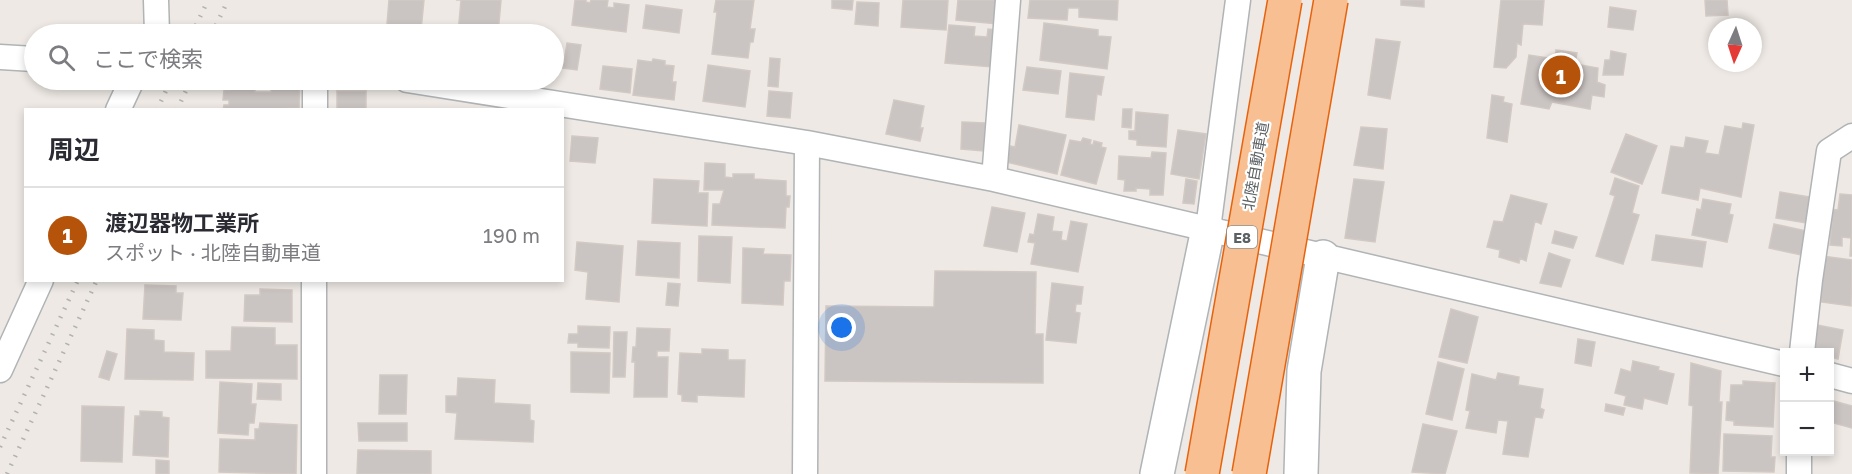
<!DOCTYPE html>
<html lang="ja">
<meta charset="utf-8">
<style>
body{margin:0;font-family:"Golos Text","Noto Sans JP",sans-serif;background:#f2f2f3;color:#2b2b33}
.controls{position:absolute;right:18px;bottom:18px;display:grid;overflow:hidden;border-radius:0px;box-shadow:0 3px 9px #0003}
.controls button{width:54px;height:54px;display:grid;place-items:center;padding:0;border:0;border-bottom:2px solid #e1e1e2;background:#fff;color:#2b2b33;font:30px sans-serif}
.compass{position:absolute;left:1708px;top:18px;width:54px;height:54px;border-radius:50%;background:#fff;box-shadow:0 3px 9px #0003;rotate:183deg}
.you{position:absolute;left:842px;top:328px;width:21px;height:21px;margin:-15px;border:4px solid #fff;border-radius:50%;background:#1a73e8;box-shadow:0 0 0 9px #1a73e833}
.badge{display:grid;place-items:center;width:39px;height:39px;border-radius:50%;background:#b45309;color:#fff;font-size:20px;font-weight:700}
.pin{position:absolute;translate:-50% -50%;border:3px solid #fff;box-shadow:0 2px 6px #0006}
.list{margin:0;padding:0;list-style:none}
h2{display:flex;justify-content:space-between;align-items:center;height:78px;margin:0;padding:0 24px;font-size:26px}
h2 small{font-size:20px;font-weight:400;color:#7c7c81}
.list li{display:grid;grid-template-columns:39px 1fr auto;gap:18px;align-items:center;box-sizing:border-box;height:96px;padding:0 24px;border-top:2px solid #e1e1e2}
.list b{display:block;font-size:22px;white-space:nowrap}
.list p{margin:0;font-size:20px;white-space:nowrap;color:#7c7c81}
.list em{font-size:20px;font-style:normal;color:#7c7c81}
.icon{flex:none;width:33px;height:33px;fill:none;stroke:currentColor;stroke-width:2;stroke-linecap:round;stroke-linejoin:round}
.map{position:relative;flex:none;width:1852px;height:474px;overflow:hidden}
.search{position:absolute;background:#fff;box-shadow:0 3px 9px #0003;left:24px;top:24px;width:540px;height:66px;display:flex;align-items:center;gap:15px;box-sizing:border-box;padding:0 21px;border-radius:33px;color:#7c7c81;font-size:22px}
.panel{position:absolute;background:#fff;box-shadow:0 3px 9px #0003;left:24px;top:108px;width:540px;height:174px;border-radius:0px}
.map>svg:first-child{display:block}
</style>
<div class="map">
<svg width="1852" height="474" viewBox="0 0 1852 474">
<rect width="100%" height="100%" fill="#eee9e4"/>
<path fill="#cac4c2" stroke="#d2c9c3" stroke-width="1.5" d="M389,0H424L421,30H418V34H393L394,25L387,24Z
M456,0H501L498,34H458L461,0Z
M575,0H586V2L590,3L591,0H608L607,7L614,8V3L629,5L626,32L572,25Z
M716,0H754L750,29H755L753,42H750L748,58L712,54L717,12H714Z
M832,0H853L852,10L832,8Z
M903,0H948L946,30L901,27Z
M958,0H1001L998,24L956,20Z
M1030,0H1118L1117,20L1079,17V8H1068L1067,20L1028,18Z
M1401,0H1424V7L1401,5Z
M1501,0H1544L1542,25L1523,24L1521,45L1517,43L1516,57L1506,68L1494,67Z
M1705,0H1727L1728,15L1706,16Z
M857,2L879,3L878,26L855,24Z
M646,5L682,10L679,33L643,28Z
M1610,7L1636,11L1633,30L1608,27Z
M1044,23L1098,30V36L1111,37L1107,69L1040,60Z
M949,25L975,27L974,36L987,37L988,29L997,30L993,67L945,63Z
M1376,39L1400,42L1390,99L1368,95Z
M567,43L581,45L577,70L563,68Z
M1556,50L1577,53L1575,64L1598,68L1597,82L1605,85L1604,97L1592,95L1590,109L1552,102L1549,109L1521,104L1529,55L1555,59Z
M1611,51L1626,54L1623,75H1603L1605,60H1610Z
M770,58L780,59L778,87L768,86Z
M653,59L665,61V65L674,66L672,82H676L674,100L633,95L638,60L652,62Z
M708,65L750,71L745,107L703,101Z
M603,66L632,69L630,93L600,89Z
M1027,67L1061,71L1058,94L1023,90Z
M1070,73L1104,77L1101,95L1097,94L1094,120L1066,117Z
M271,80H300L299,108L223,110L224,105H229V100H223L224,90H230L231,81L255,82V92H271Z
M337,91H366V110H337Z
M769,91L792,93L790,118L767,116Z
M1492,95L1504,97L1503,102L1512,104L1507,142L1487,138Z
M894,100L924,106L920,128H923L920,141L886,134Z
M1123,109H1132L1131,128L1122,127Z
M1136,112L1168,115L1166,147L1137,145V140L1129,139V131H1135Z
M962,122L985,123L984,151L961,149Z
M1743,123L1754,125L1741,197L1700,188L1698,200L1662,193L1671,146L1684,148L1686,137L1708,141L1705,153L1719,155L1725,126L1742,129Z
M1019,125L1066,135L1057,174L1002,161L1005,145L1015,147Z
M1361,127L1387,129L1383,169L1354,165Z
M1178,130L1206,134L1199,179L1171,174Z
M1626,134L1657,146L1642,184L1611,172Z
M572,136L598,138L595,163L570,161Z
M1083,138L1091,140L1090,144L1093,145L1094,141L1102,143L1101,147L1106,148L1096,184L1061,175L1070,140L1081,142Z
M1152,152L1166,153L1163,195H1150V189L1136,188V191H1124L1125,180L1118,179L1119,156L1151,158Z
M705,163L725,164V177L733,178V174H754V179L786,181V196H790L789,207H786L785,228L712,225L713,204H720L724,190H704Z
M1615,178L1639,186L1632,213L1639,215L1623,264L1596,256L1615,196L1610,194Z
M654,179L699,181L698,193H708L707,226L652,223Z
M1186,179L1197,181L1194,204L1183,203Z
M1354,179L1384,182L1375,242L1345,238Z
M1780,192L1816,198L1812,224L1776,218Z
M1840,194L1852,195V256H1850L1851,238L1842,237V246L1830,245L1832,222H1829L1830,209L1838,210Z
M1511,195L1547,204L1541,224L1535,221L1526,261L1520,258L1519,263L1499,257L1500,250L1487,247L1494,221L1503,222Z
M1703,199L1731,204L1729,214L1733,215L1727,242L1692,235L1697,209L1701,210Z
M992,207L1025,213L1017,252L984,246Z
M1038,214L1054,217L1052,231L1062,232L1061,240L1067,241L1071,221L1087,224L1078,272L1031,264L1035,243L1028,242L1030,234L1034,235Z
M1774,224L1811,232L1806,256L1769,248Z
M1555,231L1577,237L1573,248L1552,243Z
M1656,235L1706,242L1702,267L1652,260Z
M699,236L732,237L730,283L698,281Z
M638,241L680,243L679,278L636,275Z
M577,242L623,246L619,302L586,299L588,272L575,270Z
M743,248L764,249L763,254L791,255L790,281H784L783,305L742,303Z
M1549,253L1570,260L1561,287L1540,283Z
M1822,256L1852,260L1851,306L1821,302L1822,299H1816Z
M935,271L1036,272L1035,334H1043V383L825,381L826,306L934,307Z
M668,283L680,284L678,306L666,305Z
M1052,283L1083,287L1081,304H1076L1075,312L1080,313L1076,343L1046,340Z
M145,285L176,286V293H183L181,320L143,319Z
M260,289L292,290V322L244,321L245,295H260Z
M1451,309L1478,317L1467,363L1439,357Z
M1812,324L1843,330L1838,359L1830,357V352H1806Z
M578,326L610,327L609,348L578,347V343H568L569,334H578Z
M232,327L275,328V345H297V379L206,378V351H231Z
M637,328L670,329L669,351H657V357H668L667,397H634L635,362H632L633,347H636Z
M127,329L154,330V340L164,341V352L194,353L193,380L125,379Z
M614,332H627L625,377H613Z
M1578,339L1595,342L1591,366L1575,363Z
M702,349L728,350V360H745L744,397L697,395V402L682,401V395L678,394L680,353L702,354Z
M107,351L117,354L109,380L99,377Z
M571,352L610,353L609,393L571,392Z
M1633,361L1659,367L1658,370L1674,374L1667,404L1644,398L1642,409L1624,405L1626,396L1615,393L1621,369L1631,372Z
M1438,362L1464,369L1452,420L1426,414Z
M1691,363L1721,371L1719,402H1722L1718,474L1690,473L1693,406L1689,405Z
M1498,373L1519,377L1518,385L1543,389L1540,408L1544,410L1542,418L1535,417L1528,457L1503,454L1508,421L1498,420L1496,433L1466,428L1470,411L1466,410L1472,374L1496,380Z
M380,375H407L406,414H379Z
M458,378L495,380L494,403L530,405V420L534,421L533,442L455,439L457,413L446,412V396H457Z
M1743,381L1775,383L1773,427L1734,425V421L1726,420L1727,402H1730L1731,385H1743Z
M220,382L252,384L251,404H256L254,423H249L248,435L218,433Z
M258,383L281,384V400L257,399Z
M1830,400L1852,406V428L1830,422Z
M1606,404L1625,408L1623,415L1605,411Z
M82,406L124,407L122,462L81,461Z
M140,411L162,412V417L169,418L168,457L133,455L135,416H140Z
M260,423L297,425L296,474L219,472L220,439L255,440V429H259Z
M358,423H407V441H359Z
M1423,424L1457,431L1445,474L1412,472Z
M1724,434L1772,436L1771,457H1775L1774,472L1723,471Z
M358,450L431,451V474H357Z
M156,460L169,461V474H156Z"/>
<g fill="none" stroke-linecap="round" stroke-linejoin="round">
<g stroke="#b0b4b6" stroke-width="27">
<path id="street" d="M156,0L157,34
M0,57L34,59
M407,80L807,143L994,179L1784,364
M118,110L132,80
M315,110V80
M994,179L1008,0
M1208,229L1238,0
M1802,352L1810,280L1829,151L1852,136
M0,370L41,280
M1830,375L1852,381
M314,474V280
M805,474L807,143
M1799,474V452"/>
</g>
<g stroke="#afb4b7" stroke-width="36">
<path id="secondary" d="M1157,474L1208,229
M1301,474L1304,371L1323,257"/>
</g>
<use href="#street" stroke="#fff" stroke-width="24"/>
<use href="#secondary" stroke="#fff" stroke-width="33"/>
<path stroke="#b1b2b2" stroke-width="4.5" stroke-dasharray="1.5 8" stroke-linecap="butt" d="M192,34L208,0
M212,34L228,0
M157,110L171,80
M177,110L191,80
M0,447L78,280
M7,474L97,280"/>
<g stroke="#e7620c" stroke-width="36" stroke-linecap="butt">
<path id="highway-bridge" d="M1202,474L1285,0
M1249,474L1331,0"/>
</g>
<use href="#highway-bridge" stroke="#f8c092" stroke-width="33"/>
</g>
<g text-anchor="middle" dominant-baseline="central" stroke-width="4.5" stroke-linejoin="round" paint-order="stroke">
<rect fill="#fff" stroke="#8d9192" stroke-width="1.5" x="1227" y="226" width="30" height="22" rx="4.5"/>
<g font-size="14" font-weight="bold" fill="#5c6264">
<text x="1242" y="237">E8</text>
</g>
<g font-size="15" fill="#5c6264" stroke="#fff">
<text transform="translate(1255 166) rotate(-80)">北陸自動車道</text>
</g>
</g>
</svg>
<div class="controls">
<button>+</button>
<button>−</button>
</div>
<svg class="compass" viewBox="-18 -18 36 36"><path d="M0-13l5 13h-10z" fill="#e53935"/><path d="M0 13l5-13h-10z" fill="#7c7c81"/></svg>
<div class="you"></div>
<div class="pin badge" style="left:1561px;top:75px">1</div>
<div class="search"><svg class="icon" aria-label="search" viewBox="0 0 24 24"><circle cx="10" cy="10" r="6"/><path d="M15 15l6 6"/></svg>ここで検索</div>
<section class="panel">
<h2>周辺<small></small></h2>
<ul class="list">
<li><span class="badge">1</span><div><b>渡辺器物工業所</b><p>スポット · 北陸自動車道</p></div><em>190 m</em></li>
</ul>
</section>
</div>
